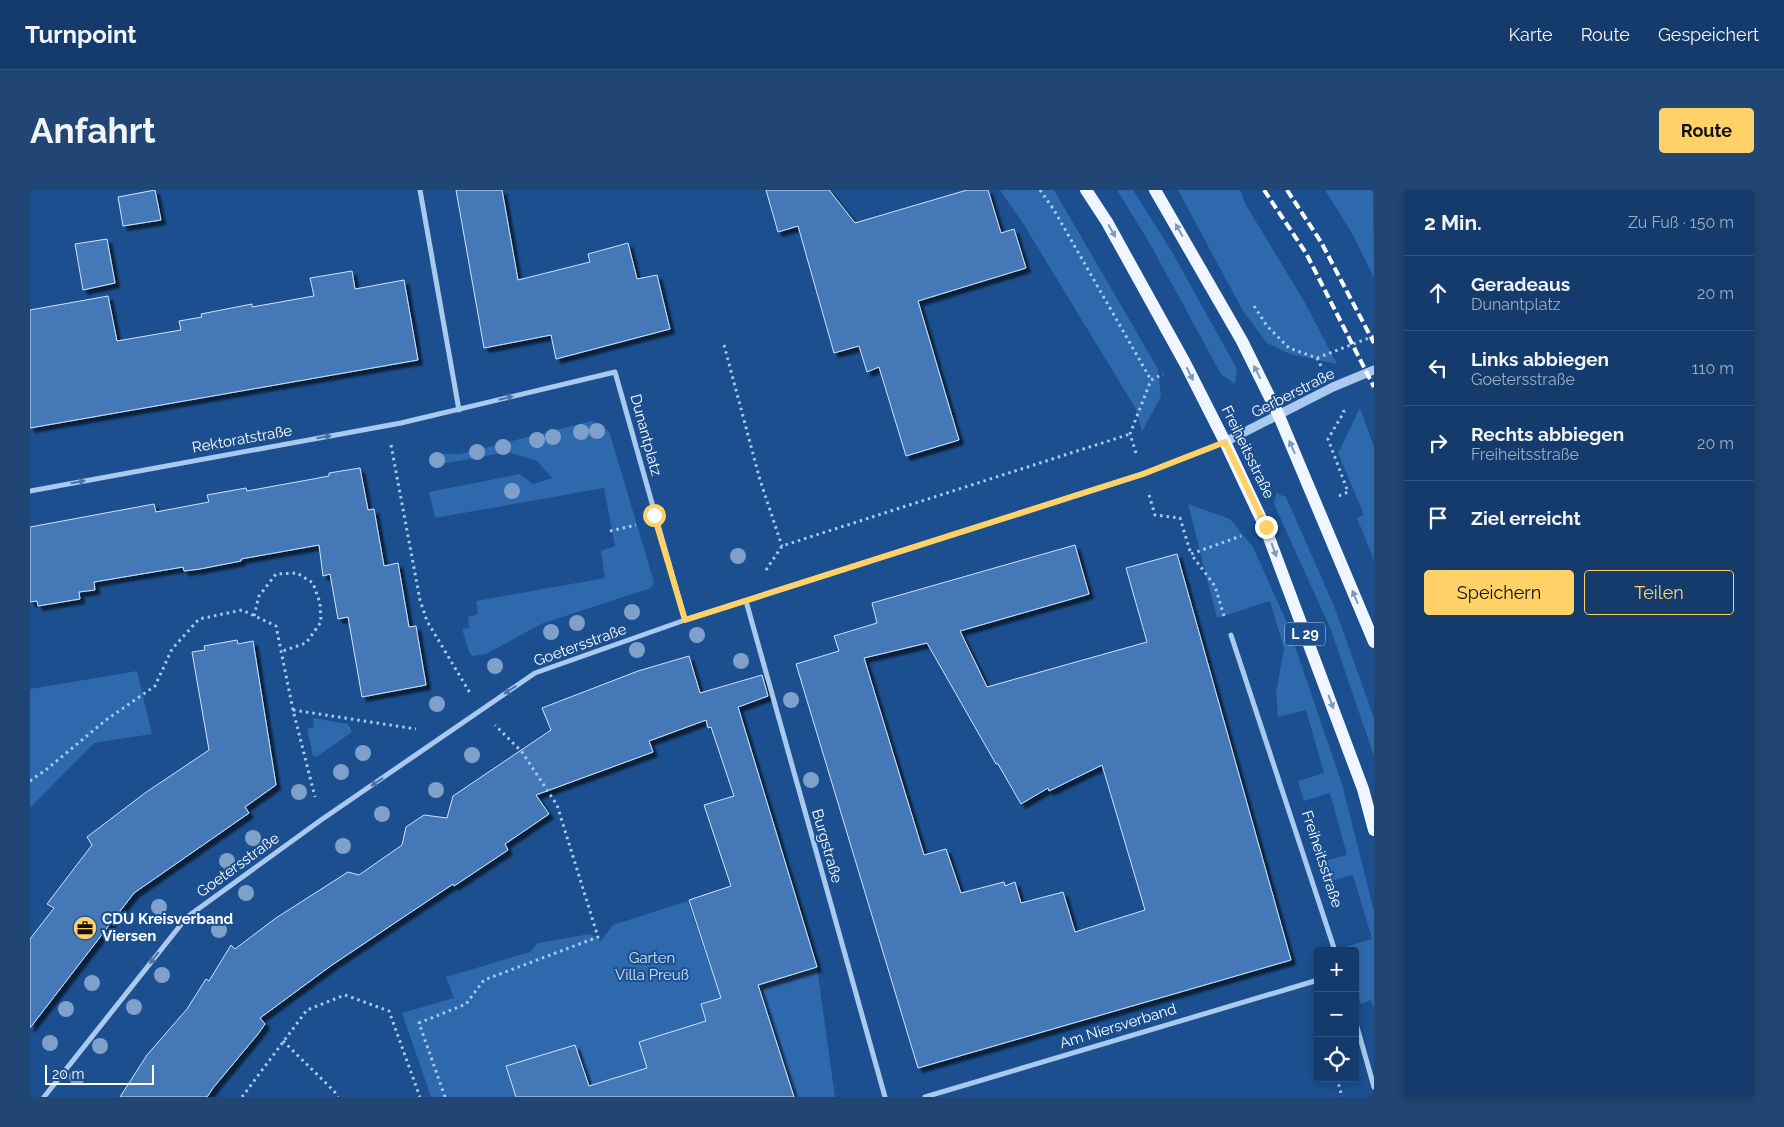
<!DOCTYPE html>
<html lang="de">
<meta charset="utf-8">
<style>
body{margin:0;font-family:Raleway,sans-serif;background:#214673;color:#f1f3f6}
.controls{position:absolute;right:15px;bottom:15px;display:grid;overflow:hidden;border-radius:5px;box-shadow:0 2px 8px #0003}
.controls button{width:45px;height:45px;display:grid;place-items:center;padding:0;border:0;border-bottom:1px solid #33557e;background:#143b6b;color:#f1f3f6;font:25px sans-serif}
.scale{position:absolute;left:15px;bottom:12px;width:109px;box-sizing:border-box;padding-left:5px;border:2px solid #fff;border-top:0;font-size:14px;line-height:18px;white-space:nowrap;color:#fff;-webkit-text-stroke:4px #1b4f8f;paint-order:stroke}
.stop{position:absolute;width:15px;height:15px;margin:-11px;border:4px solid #ffd166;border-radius:50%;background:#fff}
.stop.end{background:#ffd166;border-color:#fff;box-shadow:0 1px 5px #0008}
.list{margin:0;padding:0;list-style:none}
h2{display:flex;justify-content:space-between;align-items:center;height:65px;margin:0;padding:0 20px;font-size:21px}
h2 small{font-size:16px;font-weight:400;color:#9dadc1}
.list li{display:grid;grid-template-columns:32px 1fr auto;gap:15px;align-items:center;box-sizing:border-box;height:75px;padding:0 20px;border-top:1px solid #33557e}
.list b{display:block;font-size:19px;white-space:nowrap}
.list p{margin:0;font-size:16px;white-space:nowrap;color:#9dadc1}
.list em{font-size:16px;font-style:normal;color:#9dadc1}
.actions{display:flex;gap:10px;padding:15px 20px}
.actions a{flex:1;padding:11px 0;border:1px solid #ffd166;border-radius:5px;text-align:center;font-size:18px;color:#ffd166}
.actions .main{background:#ffd166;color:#111}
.icon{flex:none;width:28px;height:28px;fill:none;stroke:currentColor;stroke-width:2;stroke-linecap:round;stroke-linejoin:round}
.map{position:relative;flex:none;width:1344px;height:907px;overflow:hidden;border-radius:5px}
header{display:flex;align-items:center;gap:30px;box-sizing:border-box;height:70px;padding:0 25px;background:#143b6b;border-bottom:1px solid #33557e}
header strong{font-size:24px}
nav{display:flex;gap:28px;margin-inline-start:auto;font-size:18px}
.intro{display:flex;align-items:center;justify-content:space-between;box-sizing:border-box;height:120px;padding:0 30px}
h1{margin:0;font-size:35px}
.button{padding:12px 22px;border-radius:5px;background:#ffd166;color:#111;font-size:18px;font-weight:700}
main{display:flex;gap:30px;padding:0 30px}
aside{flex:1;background:#143b6b;border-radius:5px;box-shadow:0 2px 8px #0003}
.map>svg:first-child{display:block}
</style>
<header>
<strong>Turnpoint</strong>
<nav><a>Karte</a><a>Route</a><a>Gespeichert</a></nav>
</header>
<div class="intro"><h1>Anfahrt</h1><a class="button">Route</a></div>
<main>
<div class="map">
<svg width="1344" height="907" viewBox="0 0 1344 907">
<defs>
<filter id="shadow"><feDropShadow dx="4.5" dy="4.5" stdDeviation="1" flood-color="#0009"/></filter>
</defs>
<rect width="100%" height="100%" fill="#1b4f8f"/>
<path fill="#2e69ad" d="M970,0H1024L1128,179L1131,206L1112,242L1106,219L994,35Z
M1087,0H1103L1142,62L1207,179L1205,194L1191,184L1119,52Z
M1148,0H1210L1216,15L1274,111L1307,174L1260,164L1237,153L1213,121Z
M1295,0H1343L1344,88L1323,45Z
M1330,218L1344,257V370L1327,328L1334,325L1308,263Z
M562,231L579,241L624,392L621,398L511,434L456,464L443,466L440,464L432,439L439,438L438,427L448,424L446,411L575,388L571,361L585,356L574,298L405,328L399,302L490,284L503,294L522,288L507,271L477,262L406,275L403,264H430Z
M1246,303L1256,307L1304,416L1344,528V566L1301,440L1244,314Z
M1158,314L1200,329L1223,357L1257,433L1312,594L1344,721V819L1341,810L1331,814L1325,794V761H1316L1315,757L1342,749L1323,685L1297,692L1291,672L1317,665L1300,603L1274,611L1268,591L1294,583L1276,520L1248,527L1246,503L1254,459L1240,411L1187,428Z
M107,481L122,544L64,553L0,618V499Z
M283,528L318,534L322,542L288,566H283L277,539L284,537Z
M658,711L679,774L697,769L716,800L787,777L805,907H401L372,823L424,808L416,787L500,762L508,753L560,744L571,751L583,735Z"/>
<path fill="#4478b7" stroke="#cfe3fa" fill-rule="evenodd" filter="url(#shadow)" d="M125,0L131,30L93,36L88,7Z
M426,0H472L488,90L560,72L558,64L598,53L607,89L627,85L640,139L526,169L521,145L454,158Z
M736,0H799L825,33L937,0H958L971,43L984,39L996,78L888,111L929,250L876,266L849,177L837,182L829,156L804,163L768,36L748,42Z
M77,49L85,93L53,100L45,54Z
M322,81L325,99L374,90L388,170L0,238V120L78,106L87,151L151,140L149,131L172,127L171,124L222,114V117L284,106L280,88Z
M330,278L338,320L344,319L354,376L368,373L379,437L386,436L396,495L332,507L318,427L308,429L300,384L293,386L289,355L211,369V371L170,379L154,381L153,377L64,392L65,400L49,402L50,409L8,416L7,411L0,412V337L124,314L126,322L179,312L177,305L216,298L217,301L283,289L299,286V283Z
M1045,355L1059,404L930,441L957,497L1117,452L1096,378L1147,364L1261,770L888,878L766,474L809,461L804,446L847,433L842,413ZM897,453L966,574H968L991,614L1018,598L1019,601L1072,575L1115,720L1045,742L1033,702L991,713L985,692L975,696L974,692L931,703L916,659L894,665L834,468Z
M207,450L208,454L223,451L246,595L215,617L219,623L104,703L0,838V749L24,718L17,714L62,655L57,647L115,603L179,560L162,462L175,460L174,456Z
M659,466L670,503L732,485L738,506L708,517L787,777L728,795L764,907H486L476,876L545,855L559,896L617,878L609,852L676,831L671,814L691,808L659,710L701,696L674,615L704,606L681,537L678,538L676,530L619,551L623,562L506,605L519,624L475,654L478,660L424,696L423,694L302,775L230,828L235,834L228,844L183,898L177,907H90L117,865L157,819L176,789L179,791L201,755L205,759L246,728L318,682L329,685L372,655L376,637L394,625L417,628L423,606L521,540L512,518L608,481Z"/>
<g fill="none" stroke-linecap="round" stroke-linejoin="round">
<path stroke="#a9c9ee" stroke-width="3" stroke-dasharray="2.5 4" stroke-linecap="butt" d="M1010,0L1024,20L1121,190
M1224,116L1237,136L1259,158L1287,168L1292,178
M694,155L730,290L752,356
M1287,168L1344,146
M361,255L390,410L397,431L440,503
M1106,263L1100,244L1121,190L1133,184
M1119,305L1125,325L1150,328L1161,364
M1309,306L1318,302L1298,249L1314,222L1312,217
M580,341L606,335
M736,380L752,356L1100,244
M224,426L229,406L246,384L267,383L283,393L290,413L291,432L276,453L250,462
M1194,426L1185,396L1161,364L1211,346
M263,520L386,539
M0,591L17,579L76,530L125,496L142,459L169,429L212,420L246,436L263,520L285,607
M1286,812L1288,819
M253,851L304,901L308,907
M1307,888L1312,907
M212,907L277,820L315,805L359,821L390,907
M415,907L389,833L436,814L454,790L568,747L527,615L492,562L465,535"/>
<path stroke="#a9c9ee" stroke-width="5" d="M390,0L429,220
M0,301L371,233L585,182L655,430
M716,411L855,907
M1201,445L1305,761
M1325,830L1344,897
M14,907L157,727L291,630L505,483L655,430L1113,284L1195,252
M895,907L1288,790"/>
<path stroke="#a9c9ee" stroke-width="9" d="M1195,252L1303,197L1344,180"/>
<path stroke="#f0f6ff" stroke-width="12" d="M1056,0L1077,32L1155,173L1195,252L1235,337L1333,599L1344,640
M1125,0L1212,151L1249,226L1344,452"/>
<path stroke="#fff" stroke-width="4" stroke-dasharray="9 4" stroke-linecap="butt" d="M1234,0L1276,63L1344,197
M1257,0L1291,52L1344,153"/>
</g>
<g fill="#7ea0ca">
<circle cx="567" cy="241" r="8"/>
<circle cx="551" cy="242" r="8"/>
<circle cx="523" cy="247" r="8"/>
<circle cx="507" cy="250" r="8"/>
<circle cx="473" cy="257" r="8"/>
<circle cx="447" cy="262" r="8"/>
<circle cx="407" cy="270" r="8"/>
<circle cx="482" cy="301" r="8"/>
<circle cx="708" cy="366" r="8"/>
<circle cx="602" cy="422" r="8"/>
<circle cx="547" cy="433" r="8"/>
<circle cx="521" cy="442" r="8"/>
<circle cx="667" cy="445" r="8"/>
<circle cx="607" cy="460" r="8"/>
<circle cx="711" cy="471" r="8"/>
<circle cx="465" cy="476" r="8"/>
<circle cx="761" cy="510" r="8"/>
<circle cx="407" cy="514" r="8"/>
<circle cx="333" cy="563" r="8"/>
<circle cx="442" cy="565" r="8"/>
<circle cx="311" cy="582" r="8"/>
<circle cx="781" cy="590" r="8"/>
<circle cx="406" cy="600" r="8"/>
<circle cx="269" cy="602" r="8"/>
<circle cx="352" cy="624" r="8"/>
<circle cx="223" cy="648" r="8"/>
<circle cx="313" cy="656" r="8"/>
<circle cx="197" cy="671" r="8"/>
<circle cx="216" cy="703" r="8"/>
<circle cx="129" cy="717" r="8"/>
<circle cx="189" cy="740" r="8"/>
<circle cx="132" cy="785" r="8"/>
<circle cx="62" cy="793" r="8"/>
<circle cx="104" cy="817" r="8"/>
<circle cx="36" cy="819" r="8"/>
<circle cx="20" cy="853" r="8"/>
<circle cx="70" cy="856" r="8"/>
<circle cx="47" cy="887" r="8"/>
</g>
<defs><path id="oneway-solid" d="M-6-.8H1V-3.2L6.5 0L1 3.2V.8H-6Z" transform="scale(1.25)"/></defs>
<g fill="#7b9ac1">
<use href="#oneway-solid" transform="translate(1149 40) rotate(-120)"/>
<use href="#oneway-solid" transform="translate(1082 41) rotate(61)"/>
<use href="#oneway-solid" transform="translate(1227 182) rotate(-117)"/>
<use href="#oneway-solid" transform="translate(1160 184) rotate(63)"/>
<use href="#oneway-solid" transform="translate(1262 257) rotate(-113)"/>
<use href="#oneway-solid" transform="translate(1244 360) rotate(70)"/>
<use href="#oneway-solid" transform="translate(1325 407) rotate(-113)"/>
<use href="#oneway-solid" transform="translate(1301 512) rotate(70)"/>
</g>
<g fill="#4674ac">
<use href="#oneway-solid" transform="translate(476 208) rotate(-13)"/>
<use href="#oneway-solid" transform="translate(294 247) rotate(-10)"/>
<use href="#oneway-solid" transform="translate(48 292) rotate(-10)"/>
<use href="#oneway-solid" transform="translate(480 500) rotate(146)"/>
<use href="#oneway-solid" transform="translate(347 592) rotate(146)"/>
<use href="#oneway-solid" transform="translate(124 768) rotate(128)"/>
</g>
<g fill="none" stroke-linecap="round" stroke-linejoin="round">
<path stroke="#ffd166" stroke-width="6" d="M624,325L655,430L1113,284L1195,252L1236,337"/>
</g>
<defs>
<g id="office-disc" transform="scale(1.25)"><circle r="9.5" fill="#ffd166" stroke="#1b4f8f"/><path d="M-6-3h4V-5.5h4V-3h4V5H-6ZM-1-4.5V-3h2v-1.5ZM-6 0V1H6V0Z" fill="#111"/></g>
</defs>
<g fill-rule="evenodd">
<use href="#office-disc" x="55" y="738"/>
</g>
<g text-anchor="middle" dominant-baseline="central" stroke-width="4" stroke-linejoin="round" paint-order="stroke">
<rect fill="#1b4f8f" stroke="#bbcadd" stroke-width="1" x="1255" y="432.5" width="40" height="23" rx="4"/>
<g font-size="14" font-weight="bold" fill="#fff">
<text x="1275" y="444">L 29</text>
</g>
<g font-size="15" fill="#fff" stroke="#1b4f8f">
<text transform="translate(1263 203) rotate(-27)">Gerberstraße</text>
<text transform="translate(616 245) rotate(75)">Dunantplatz</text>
<text transform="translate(212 249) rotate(-10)">Rektoratstraße</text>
<text transform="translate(1218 262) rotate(64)">Freiheitsstraße</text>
<text transform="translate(550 455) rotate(-20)">Goetersstraße</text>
<text transform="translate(797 656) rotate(74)">Burgstraße</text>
<text transform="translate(1292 669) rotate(72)">Freiheitsstraße</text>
<text transform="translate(208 675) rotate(-36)">Goetersstraße</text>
<text transform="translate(1088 836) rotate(-17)">Am Niersverband</text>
</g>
<g font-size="15" font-weight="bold" fill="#fff" stroke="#1b4f8f" text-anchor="start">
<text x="72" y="729">CDU Kreisverband<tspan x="72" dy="17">Viersen</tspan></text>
</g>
<g font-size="15" fill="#cfe3fa" stroke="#1b4f8f">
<text x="622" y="768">Garten<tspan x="622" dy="17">Villa Preuß</tspan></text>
</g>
</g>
</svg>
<div class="controls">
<button>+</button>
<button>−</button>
<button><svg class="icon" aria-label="locate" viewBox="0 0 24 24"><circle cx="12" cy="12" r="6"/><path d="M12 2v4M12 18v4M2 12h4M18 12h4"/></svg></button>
</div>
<div class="scale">20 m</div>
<div class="stop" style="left:624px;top:325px"></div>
<div class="stop end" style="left:1236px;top:337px"></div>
</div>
<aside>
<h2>2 Min.<small>Zu Fuß · 150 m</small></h2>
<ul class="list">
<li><svg class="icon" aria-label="ahead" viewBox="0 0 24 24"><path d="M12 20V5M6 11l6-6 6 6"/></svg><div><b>Geradeaus</b><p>Dunantplatz</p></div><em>20 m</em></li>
<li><svg class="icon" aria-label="left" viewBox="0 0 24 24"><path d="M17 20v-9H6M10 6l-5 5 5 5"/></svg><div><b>Links abbiegen</b><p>Goetersstraße</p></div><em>110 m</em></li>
<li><svg class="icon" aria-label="right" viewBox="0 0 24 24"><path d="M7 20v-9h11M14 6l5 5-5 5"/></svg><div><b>Rechts abbiegen</b><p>Freiheitsstraße</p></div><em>20 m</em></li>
<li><svg class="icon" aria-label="arrive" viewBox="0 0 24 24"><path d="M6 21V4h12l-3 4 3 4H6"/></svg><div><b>Ziel erreicht</b></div></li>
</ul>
<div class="actions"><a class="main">Speichern</a><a>Teilen</a></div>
</aside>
</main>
